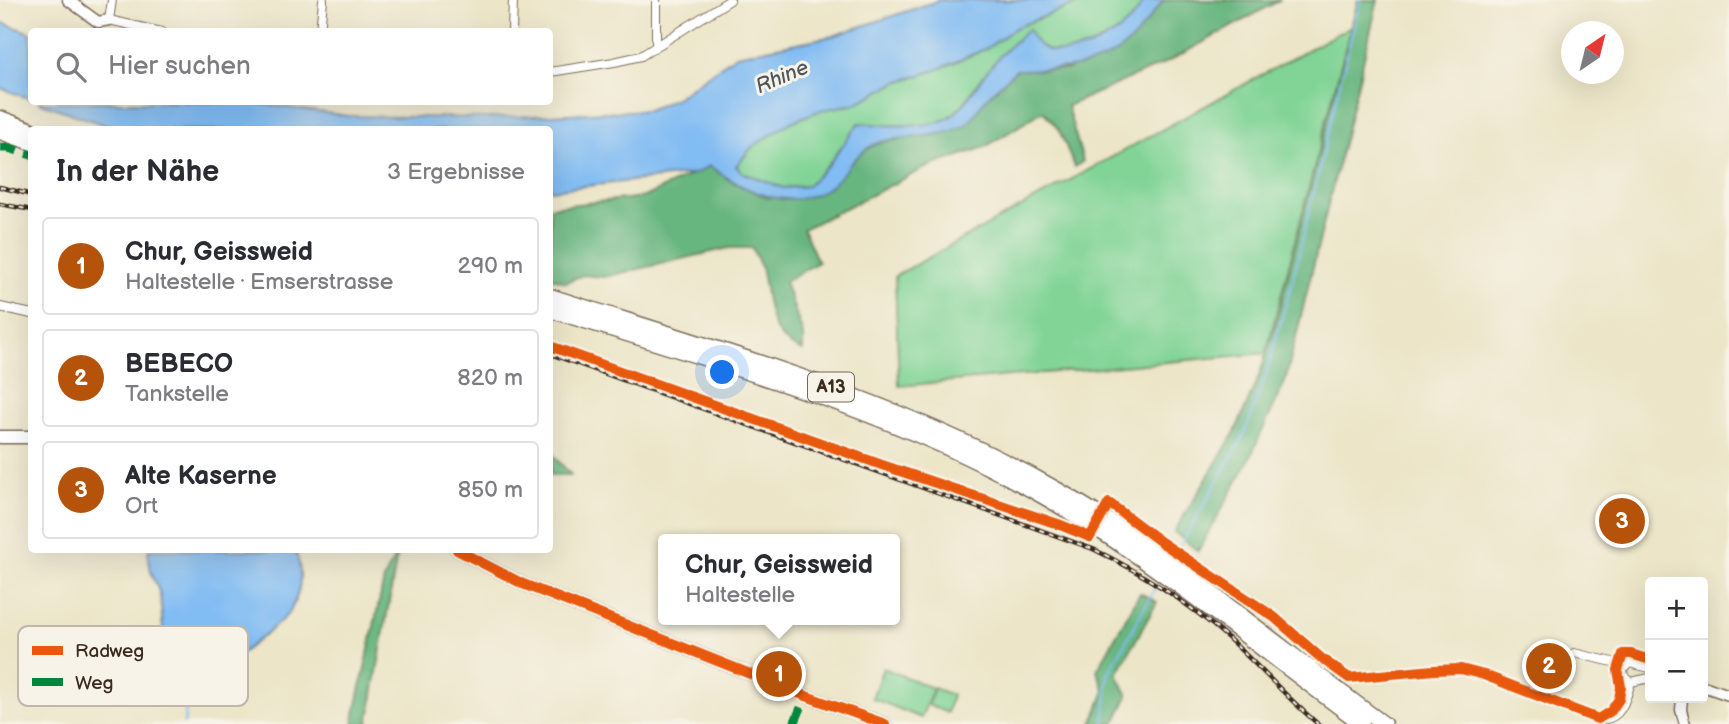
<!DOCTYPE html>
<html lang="de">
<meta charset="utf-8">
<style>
body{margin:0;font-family:"Balsamiq Sans",sans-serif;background:#f7f7f7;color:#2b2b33}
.controls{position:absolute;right:21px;bottom:21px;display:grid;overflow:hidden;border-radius:7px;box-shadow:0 7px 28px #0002}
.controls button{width:63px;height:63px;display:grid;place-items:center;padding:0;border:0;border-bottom:2px solid #e1e1e2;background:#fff;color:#2b2b33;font:35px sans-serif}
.compass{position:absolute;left:1561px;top:21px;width:63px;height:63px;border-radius:50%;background:#fff;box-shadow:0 7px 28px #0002;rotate:35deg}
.you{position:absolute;left:723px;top:373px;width:24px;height:24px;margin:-18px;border:5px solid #fff;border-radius:50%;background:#1a73e8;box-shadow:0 0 0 10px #1a73e833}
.badge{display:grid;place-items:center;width:46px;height:46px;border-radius:50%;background:#b45309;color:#fff;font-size:23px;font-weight:700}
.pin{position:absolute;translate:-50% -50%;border:4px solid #fff;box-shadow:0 2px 7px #0006}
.popup{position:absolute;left:658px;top:534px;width:242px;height:91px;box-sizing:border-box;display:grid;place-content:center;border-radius:7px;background:#fff;filter:drop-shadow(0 2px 5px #0005);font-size:23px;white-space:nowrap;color:#7c7c81}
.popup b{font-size:26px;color:#2b2b33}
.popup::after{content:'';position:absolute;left:50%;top:100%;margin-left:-14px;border:14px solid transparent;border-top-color:#fff}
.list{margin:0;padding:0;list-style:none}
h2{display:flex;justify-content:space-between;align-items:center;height:91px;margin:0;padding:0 28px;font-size:30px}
h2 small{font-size:23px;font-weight:400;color:#7c7c81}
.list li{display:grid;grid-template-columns:46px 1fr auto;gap:21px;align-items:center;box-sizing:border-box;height:98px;margin:0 14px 14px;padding:0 14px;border:2px solid #e1e1e2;border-radius:7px}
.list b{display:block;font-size:26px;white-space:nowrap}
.list p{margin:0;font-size:23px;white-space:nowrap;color:#7c7c81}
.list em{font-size:23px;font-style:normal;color:#7c7c81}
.icon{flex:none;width:38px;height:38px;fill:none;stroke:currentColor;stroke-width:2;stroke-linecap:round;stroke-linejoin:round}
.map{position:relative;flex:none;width:1729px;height:724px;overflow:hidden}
.search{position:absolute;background:#fff;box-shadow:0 7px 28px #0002;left:28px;top:28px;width:525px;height:77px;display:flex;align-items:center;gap:18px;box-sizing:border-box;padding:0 24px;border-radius:7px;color:#7c7c81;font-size:26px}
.panel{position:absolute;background:#fff;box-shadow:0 7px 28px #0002;left:28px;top:126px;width:525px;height:427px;border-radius:7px}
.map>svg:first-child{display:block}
</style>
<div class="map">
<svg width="1729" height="724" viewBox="0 0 1729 724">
<rect width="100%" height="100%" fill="#f7f3e8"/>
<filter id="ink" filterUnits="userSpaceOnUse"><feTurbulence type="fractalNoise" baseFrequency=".0143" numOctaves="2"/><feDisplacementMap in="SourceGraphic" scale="14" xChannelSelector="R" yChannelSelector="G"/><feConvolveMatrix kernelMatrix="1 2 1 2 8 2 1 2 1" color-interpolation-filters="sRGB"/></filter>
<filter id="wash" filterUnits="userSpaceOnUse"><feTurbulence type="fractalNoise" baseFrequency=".00686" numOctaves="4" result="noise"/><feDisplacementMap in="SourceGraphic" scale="28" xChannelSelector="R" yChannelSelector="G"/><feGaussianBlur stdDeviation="1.57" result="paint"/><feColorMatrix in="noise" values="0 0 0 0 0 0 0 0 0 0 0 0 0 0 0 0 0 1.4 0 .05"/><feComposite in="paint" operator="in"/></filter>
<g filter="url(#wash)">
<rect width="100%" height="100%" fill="#ece5c8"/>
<path fill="#81d496" stroke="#5e7f5a" stroke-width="2" d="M1087,0H1145C1140,7 1135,17 1128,23C1106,44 1042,73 1029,29C1013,46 994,62 980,80C970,93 964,108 949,117C928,130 883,125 859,123L828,165L807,186L783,188L743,173L736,166L752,147L791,122L821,110L855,104L897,82L939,69L987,48L1017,27Z
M1351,26L1266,353L899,386L895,276Z
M883,668L933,688L921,718L872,698Z
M934,688L952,695L947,713L928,705Z"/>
<path fill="#68b67f" stroke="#52704e" stroke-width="2" d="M1164,0H1280L1169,61L1067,106L1083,161L1075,167L1059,130L1043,111L985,147L925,168L803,229L818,262L785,282L803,334V351C763,336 770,302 761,268C759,261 755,255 752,248H729L604,277L583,275L566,282L550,277V207L644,197L710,166L732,182L768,198L829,187L860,152L881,142L937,134L967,125L987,98L1016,70H1068L1154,12Z
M1358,0H1378L1285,382L1247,464L1198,551L1174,532L1235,432L1259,376L1275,325Z
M550,452L571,475H550Z
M398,550L368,724H353L384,579Z
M1140,593L1157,602L1117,674L1128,696L1114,724H1092L1105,691L1097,670Z"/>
<path fill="#81bcf3" stroke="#5e7388" stroke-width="2" d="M940,0H1087L1017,27L987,48L939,69L897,82L855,104L821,110L791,122L752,147L736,166L743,173L783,188L807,186L828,165L859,123C883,125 929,130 950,117C964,107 971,93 981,80C994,60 1011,44 1029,29C1042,73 1107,45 1129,22C1135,16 1140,7 1145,0H1164C1152,13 1143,30 1130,42C1097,72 1056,69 1016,70C1006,80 994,89 985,100C979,107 973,121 965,125C940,140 908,134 881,142C856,149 848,172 829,187C790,215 743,190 710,166L695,174L550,190V130H120L38,102H247L349,116L487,118L648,110L676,98L736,55L833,36Z
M0,22L31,33V99L0,88Z
M148,550H295C303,571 302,591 290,611C282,623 219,672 205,678C202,680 193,681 189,679C159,667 164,622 160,596C159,587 153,580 151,571C149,564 149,556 148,550Z"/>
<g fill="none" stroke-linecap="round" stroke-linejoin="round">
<path stroke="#81bcf3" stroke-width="2" d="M1173,558L1243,437L1266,375L1292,282L1360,0
M184,724L190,680
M1104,724L1108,674L1159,581"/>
</g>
</g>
<g filter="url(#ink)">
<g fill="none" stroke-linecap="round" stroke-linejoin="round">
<g stroke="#796b5a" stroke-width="10">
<path id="street" d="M112,0L109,20L162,32
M320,32L323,0
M512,32L513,0
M656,46V0
M550,72L614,62L641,56L730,0
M0,307L32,314
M1574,653L1626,665
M1650,668L1629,663L1623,670L1624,676L1631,682L1650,678
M1434,670L1461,669L1475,672L1603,720C1623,717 1626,698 1631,682"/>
</g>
<g stroke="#796b5a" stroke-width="13">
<path id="secondary" d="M68,0L98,22L109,20
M1703,686L1729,695
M1682,698L1681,710L1685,724"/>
</g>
<g stroke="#796b5a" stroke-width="15">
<path id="primary" d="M0,437H32
M457,550L523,584L806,696L885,724"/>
</g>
<g stroke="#796b5a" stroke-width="17">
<path id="highway" d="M0,118L32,130
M0,132L32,143
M550,296C722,351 899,399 1058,490C1175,557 1276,645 1384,724
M550,310C717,363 890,409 1044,497C1158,562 1256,647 1362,724"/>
</g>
<use href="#street" stroke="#fff" stroke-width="8"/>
<use href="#secondary" stroke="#fff" stroke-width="10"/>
<use href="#primary" stroke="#fff" stroke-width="12"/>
<use href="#highway" stroke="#fff" stroke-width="14"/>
<g stroke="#3b2a1e" stroke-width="4.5">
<path id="rail" d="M0,187L32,195
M0,204L32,210
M550,354L1093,549C1143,573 1187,602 1228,638C1259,666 1286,697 1318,724"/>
</g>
<use href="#rail" stroke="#f7f3e8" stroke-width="2" stroke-dasharray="5" stroke-linecap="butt"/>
<path stroke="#00873e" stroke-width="9" stroke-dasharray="18 9" stroke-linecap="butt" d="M0,148H8L32,155
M794,724L806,696"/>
<g stroke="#f7f3e8" stroke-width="15">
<path id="cycleway" d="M550,346L882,465L1058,524L1090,537L1109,503L1161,542L1274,617L1321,658L1349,678L1434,670L1461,669L1484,675L1598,719L1611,711L1619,699L1621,687L1618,670L1623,654H1631L1650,660
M457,550L523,584L806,696L885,724"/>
</g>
<use href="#cycleway" stroke="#e8590c" stroke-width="10"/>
</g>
</g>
<g text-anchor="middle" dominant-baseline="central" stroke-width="6" stroke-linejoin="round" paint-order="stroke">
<rect fill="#f7f3e8" stroke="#73665b" stroke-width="2" x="808" y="372.5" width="46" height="29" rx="5"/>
<g font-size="18" font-weight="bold" fill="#3b2a1e">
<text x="831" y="387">A13</text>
</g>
<g font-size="21" font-style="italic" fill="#50565e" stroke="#f7f3e8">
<text transform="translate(782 77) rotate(-23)">Rhine</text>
</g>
</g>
<rect x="18" y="626" width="230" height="80" rx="10" fill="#f7f3e8" stroke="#bfb7ab" stroke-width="2"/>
<rect x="32" y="646" width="31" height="9" fill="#e8590c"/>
<rect x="32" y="678" width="31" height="8" fill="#00873e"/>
<g font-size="19" fill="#3b2a1e">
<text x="75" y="657">Radweg</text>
<text x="75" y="689">Weg</text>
</g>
</svg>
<div class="controls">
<button>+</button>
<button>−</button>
</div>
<svg class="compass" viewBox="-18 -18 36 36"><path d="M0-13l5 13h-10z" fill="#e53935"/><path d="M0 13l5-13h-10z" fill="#7c7c81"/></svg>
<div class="you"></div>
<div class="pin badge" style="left:779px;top:674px">1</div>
<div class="popup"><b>Chur, Geissweid</b>Haltestelle</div>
<div class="pin badge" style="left:1549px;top:666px">2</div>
<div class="pin badge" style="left:1622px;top:521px">3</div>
<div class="search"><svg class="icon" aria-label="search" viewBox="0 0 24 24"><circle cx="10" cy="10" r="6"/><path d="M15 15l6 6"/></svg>Hier suchen</div>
<section class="panel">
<h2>In der Nähe<small>3 Ergebnisse</small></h2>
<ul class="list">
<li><span class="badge">1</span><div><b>Chur, Geissweid</b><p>Haltestelle · Emserstrasse</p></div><em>290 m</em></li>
<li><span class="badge">2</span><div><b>BEBECO</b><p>Tankstelle</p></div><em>820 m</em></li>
<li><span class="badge">3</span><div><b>Alte Kaserne</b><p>Ort</p></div><em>850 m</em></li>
</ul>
</section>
</div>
